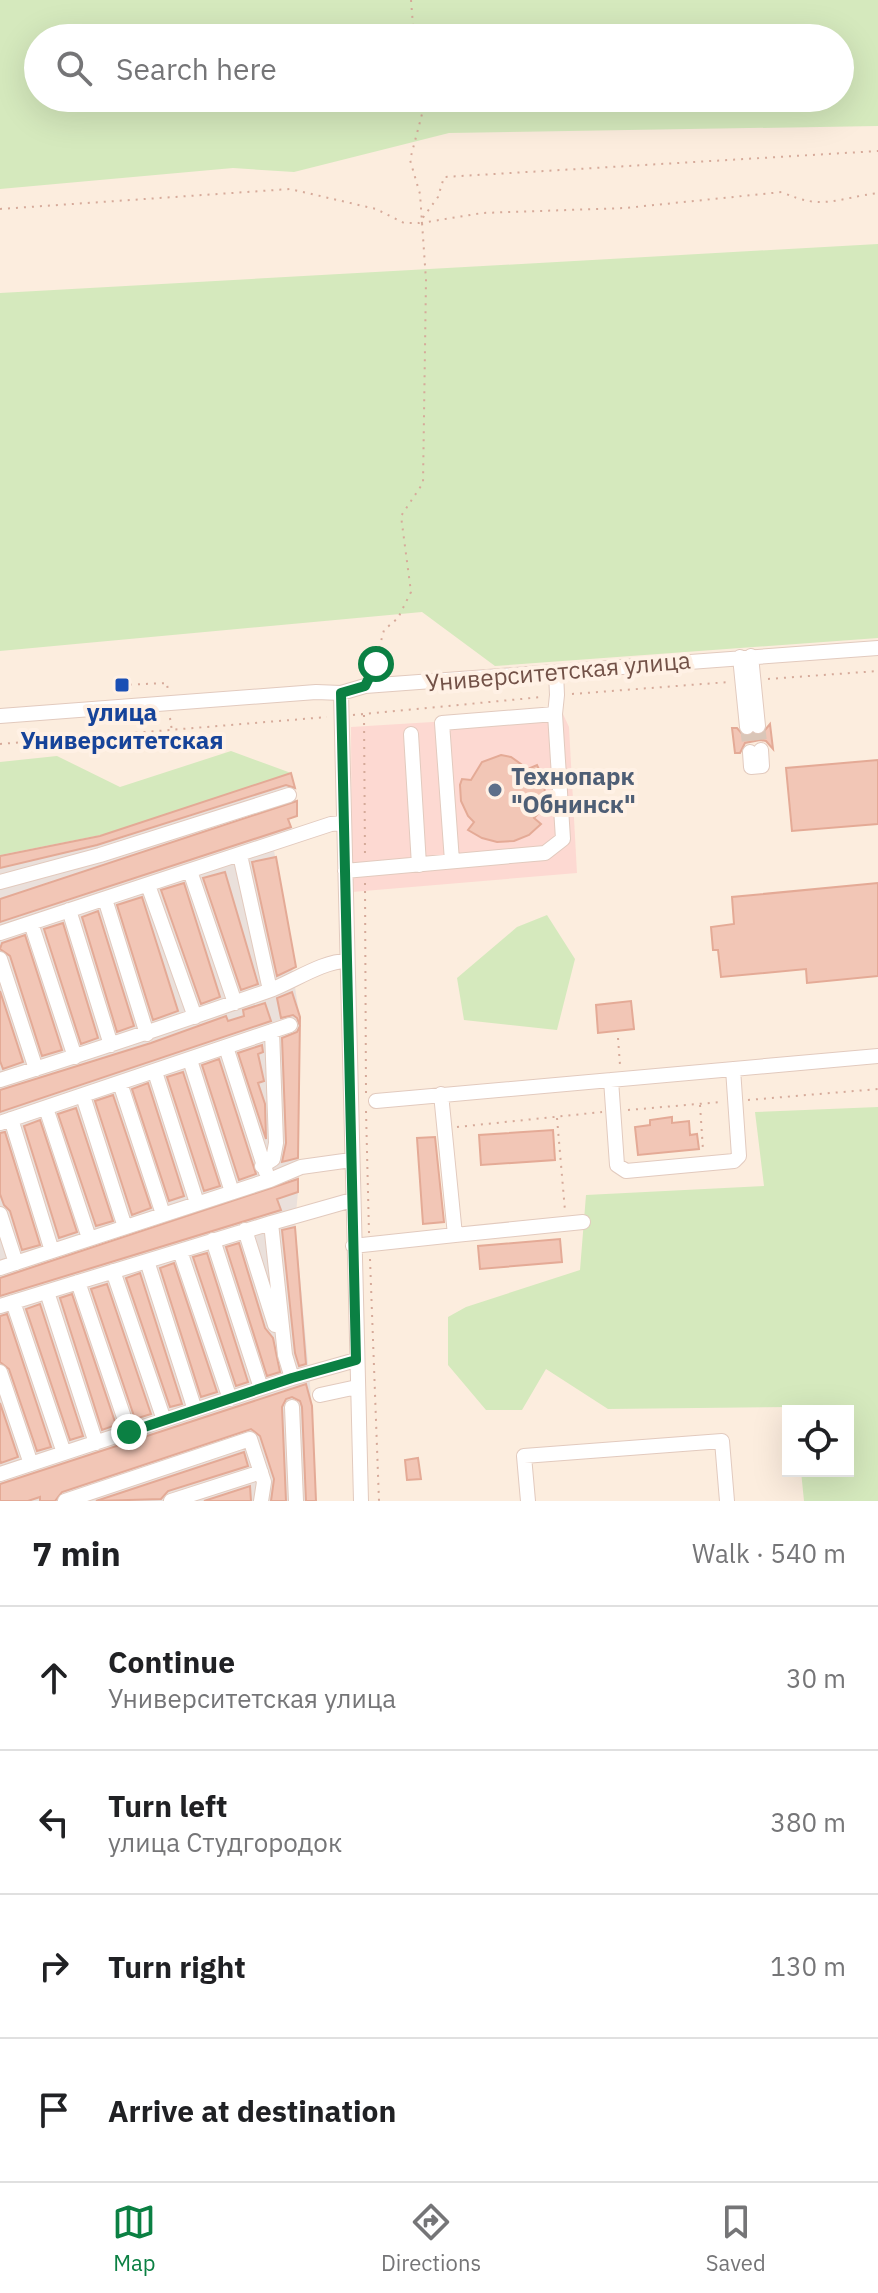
<!DOCTYPE html>
<meta charset="utf-8">
<style>
body{margin:0;font-family:"IBM Plex Sans",sans-serif;background:#f2f2f2;color:#202124}
.controls{position:absolute;right:24px;bottom:24px;display:grid;overflow:hidden;border-radius:0px;box-shadow:0 8px 32px #0002}
.controls button{width:72px;height:72px;display:grid;place-items:center;padding:0;border:0;border-bottom:2px solid #e0e0e0;background:#fff;color:#202124;font:40px sans-serif}
.stop{position:absolute;width:24px;height:24px;margin:-18px;border:6px solid #0b8043;border-radius:50%;background:#fff}
.stop.end{background:#0b8043;border-color:#fff;box-shadow:0 2px 8px #0008}
.list{margin:0;padding:0;list-style:none}
h2{display:flex;justify-content:space-between;align-items:center;height:104px;margin:0;padding:0 32px;font-size:34px}
h2 small{font-size:26px;font-weight:400;color:#757577}
.list li{display:grid;grid-template-columns:52px 1fr auto;gap:24px;align-items:center;box-sizing:border-box;height:144px;padding:0 32px;border-top:2px solid #e0e0e0}
.list b{display:block;font-size:30px;white-space:nowrap}
.list p{margin:0;font-size:26px;white-space:nowrap;color:#757577}
.list em{font-size:26px;font-style:normal;color:#757577}
.icon{flex:none;width:44px;height:44px;fill:none;stroke:currentColor;stroke-width:2;stroke-linecap:round;stroke-linejoin:round}
.map{position:relative;flex:none;width:878px;height:1501px;overflow:hidden}
.search{position:absolute;background:#fff;box-shadow:0 8px 32px #0002;left:24px;right:24px;top:24px;height:88px;display:flex;align-items:center;gap:20px;box-sizing:border-box;padding:0 28px;border-radius:44px;color:#757577;font-size:30px}
.sheet{height:680px;background:#fff}
nav{display:flex;justify-content:space-around;align-items:center;box-sizing:border-box;height:112px;border-top:2px solid #e0e0e0;background:#fff;font-size:22px;color:#757577}
nav a{display:grid;justify-items:center;gap:4px}
nav .on{color:#0b8043}
.map>svg:first-child{display:block}
</style>
<div class="map">
<svg width="878" height="1501" viewBox="0 0 878 1501">
<rect width="100%" height="100%" fill="#fcedde"/>
<path fill="#fdd9d2" d="M563,714L569,727L577,873L352,892L351,727Z"/>
<path fill="#eae0db" d="M291,773L295,786L297,816L289,819L292,830L272,837L299,1013L298,1192L295,1223L312,1407L316,1501H0V855L106,834Z"/>
<path fill="#d5e9bd" fill-rule="evenodd" d="M0,0H878V126L449,133L294,172L233,168L0,189ZM840,38V98H38V38Z
M878,244V638L495,666L422,612L0,651V293Z
M231,751L291,773L106,834L0,855V762L57,756L120,787Z
M547,915L575,959L557,1030L464,1020L457,978L517,927Z
M878,1107V1501H804L801,1471H848V1411H795L794,1407L608,1409L546,1369L522,1410H486L448,1365V1317L466,1307L580,1270L586,1195L764,1186L755,1112Z"/>
<path fill="#f2c6b6" stroke="#e4aa96" stroke-width="2" d="M770,724L773,749L766,741L760,740L745,743L740,753H735L732,728H737L744,736H760Z
M501,755L511,757L528,769L537,765L544,780L545,796L540,812L534,818L541,824L529,835L514,841L497,842L482,838L468,830L474,822L468,816L461,801L460,785L462,779L471,780L482,762Z
M878,760V824L792,831L786,768Z
M291,773L295,788L286,785L97,845L0,868V856L100,836Z
M297,801V816L288,819L291,827L0,922V899Z
M276,857L296,967L277,976L252,862Z
M225,872L258,984L241,990L203,878Z
M184,883L220,997L201,1004L161,890Z
M878,883V976L807,983L806,969L721,977L718,950H713L711,927L734,924L732,897Z
M142,897L178,1011L153,1020L117,905Z
M98,911L134,1026L117,1032L82,917Z
M63,923L98,1038L81,1044L44,929Z
M25,935L62,1050L42,1056L10,956L0,949L2,943Z
M0,991L23,1062L3,1069L0,1061Z
M292,992L300,1017L298,1158L282,1162L286,1143L282,1038L297,1032L300,1026L297,1018L293,1015L281,1018L277,998Z
M631,1001L634,1029L598,1033L596,1005Z
M265,1003L271,1021L0,1112V1090L151,1043L226,1016L228,1021L244,1016L243,1010Z
M262,1045L263,1052L258,1054L264,1081L258,1083L265,1104L266,1139L238,1053Z
M219,1059L256,1174L239,1180L202,1065Z
M183,1072L220,1186L204,1191L167,1077Z
M148,1083L184,1196L169,1201L132,1089Z
M113,1095L151,1208L132,1215L95,1101Z
M76,1108L113,1221L96,1226L58,1114Z
M672,1117V1123L689,1121L690,1135L697,1134L699,1149L638,1155L635,1127L650,1125V1120Z
M40,1120L77,1232L59,1238L24,1126Z
M553,1130L555,1160L481,1165L479,1135Z
M5,1132L40,1245L22,1250L10,1211L4,1205L0,1194V1133Z
M435,1137L444,1222L423,1224L417,1138Z
M298,1179V1192L277,1199L281,1210L0,1296V1278Z
M295,1227L306,1364L299,1366L295,1353L282,1230Z
M560,1239L562,1262L480,1269L478,1246Z
M239,1243L265,1328L273,1338L280,1372L267,1376L226,1247Z
M207,1253L248,1382L236,1386L193,1257Z
M174,1263L217,1392L201,1397L160,1268Z
M140,1273L182,1404L170,1407L126,1278Z
M107,1284L151,1414L135,1419L91,1289Z
M72,1294L116,1425L102,1430L60,1298Z
M40,1304L83,1436L70,1440L26,1309Z
M7,1314L51,1447L37,1451L9,1369L0,1362V1316Z
M306,1384L312,1406L316,1501H306L302,1407L300,1401L292,1397L286,1399L282,1407L286,1501H271L274,1479L260,1436L251,1429L62,1492L55,1501H40V1497L28,1501H0V1484Z
M0,1403L18,1457L1,1463L0,1460Z
M244,1452L248,1466L168,1491L161,1499L96,1501Z
M418,1458L421,1479L407,1480L405,1460Z
M250,1486L251,1501H204Z"/>
<g fill="none" stroke-linecap="round" stroke-linejoin="round">
<path stroke="#dac6b8" stroke-width="14" stroke-dasharray="14 7" stroke-linecap="butt" d="M758,726L761,750
M747,727L750,752"/>
<g stroke="#e2cabe" stroke-width="16">
<path id="minor" d="M751,656L758,726
M740,657L747,727
M341,693L361,1501
M555,714L557,695L556,672
M0,716L316,692L341,693L365,686L878,648
M411,734L419,865
M750,752L751,767L762,766L761,750
M240,855L270,990
M190,871L235,1003
M345,871L545,853L563,839L555,714L442,723L452,861
M0,882L100,855L289,795
M148,885L195,1017
M105,899L147,1034
M69,910L111,1045
M31,923L75,1057
M0,933L331,824L344,823
M0,959L36,1069
M226,1047L266,1172
M190,1060L232,1192
M155,1072L197,1203
M0,1080C90,1052 179,1022 268,991C293,982 322,961 347,961
M611,1080L617,1165L626,1171L734,1161L739,1156L733,1069
M120,1083L163,1214
M441,1094L455,1235L583,1222
M83,1096L125,1227
M376,1101L878,1056
M46,1108L89,1238
M11,1119L52,1251
M0,1123L290,1025
M262,1166L273,1159L276,1143L272,1031
M352,1200L271,1223L285,1355L292,1378L356,1360
M0,1214L16,1263
M245,1230L275,1325
M213,1240L261,1388
M353,1246L455,1235
M180,1251L230,1399
M147,1261L195,1410
M0,1268L270,1180L301,1167L351,1160
M113,1271L164,1420
M78,1282L129,1432
M47,1292L96,1443
M13,1302L64,1453
M0,1306L271,1223
M0,1372L31,1464
M320,1395L357,1387
M292,1407L296,1501
M0,1474L292,1378
M65,1501L250,1439L264,1482L261,1501
M171,1501L261,1472
M528,1501L524,1456L722,1441L727,1501"/>
</g>
<path stroke="#d6aa9a" stroke-width="2" stroke-dasharray="2 6" stroke-linecap="butt" d="M411,0L414,38
M0,209L290,189L376,209L404,223H419L438,197L444,177L878,151
M421,223L482,213L625,208L782,192C822,211 838,198 878,193
M373,671L384,630L398,618L411,592L401,516L423,483L426,280L420,194L410,160L422,114L420,98
M768,679L878,671
M122,685L167,683L168,692
M572,694L729,682
M353,715L542,697
M364,715L365,857
M170,718L172,731
M0,744L327,717
M365,883L366,1093
M618,1038L620,1065
M748,1100L878,1089
M700,1105L703,1150
M628,1110L721,1102
M366,1111L369,1233
M557,1118L565,1211
M457,1127L602,1112
M370,1259L379,1501"/>
<use href="#minor" stroke="#fff" stroke-width="14"/>
</g>
<g fill="none" stroke-linecap="round" stroke-linejoin="round">
<path stroke="#0b8043" stroke-width="10" d="M129,1432L292,1378L356,1360L341,693L365,686L376,664"/>
</g>
<rect fill="#1a4fb4" stroke="#fff1e5" stroke-width="3" x="114" y="677" width="16" height="16" rx="4"/>
<circle fill="#5c6f8a" stroke="#fff1e5" stroke-width="3" cx="495" cy="790" r="8"/>
<g text-anchor="middle" dominant-baseline="central" stroke-width="8" stroke-linejoin="round" paint-order="stroke">
<g font-size="24" fill="#725147" stroke="#fff1e5">
<text transform="translate(558 671) rotate(-5)">Университетская улица</text>
</g>
<g font-size="24" font-weight="bold" fill="#164399" stroke="#fff1e5">
<text x="122" y="712">улица<tspan x="122" dy="28">Университетская</tspan></text>
</g>
<g font-size="24" font-weight="bold" fill="#4e5e75" stroke="#fff1e5" text-anchor="start">
<text x="511" y="776">Технопарк<tspan x="511" dy="28">"Обнинск"</tspan></text>
</g>
</g>
</svg>
<div class="controls">
<button><svg class="icon" aria-label="locate" viewBox="0 0 24 24"><circle cx="12" cy="12" r="6"/><path d="M12 2v4M12 18v4M2 12h4M18 12h4"/></svg></button>
</div>
<div class="stop" style="left:376px;top:664px"></div>
<div class="stop end" style="left:129px;top:1432px"></div>
<div class="search"><svg class="icon" aria-label="search" viewBox="0 0 24 24"><circle cx="10" cy="10" r="6"/><path d="M15 15l6 6"/></svg>Search here</div>
</div>
<section class="sheet">
<h2>7 min<small>Walk · 540 m</small></h2>
<ul class="list">
<li><svg class="icon" aria-label="ahead" viewBox="0 0 24 24"><path d="M12 20V5M6 11l6-6 6 6"/></svg><div><b>Continue</b><p>Университетская улица</p></div><em>30 m</em></li>
<li><svg class="icon" aria-label="left" viewBox="0 0 24 24"><path d="M17 20v-9H6M10 6l-5 5 5 5"/></svg><div><b>Turn left</b><p>улица Студгородок</p></div><em>380 m</em></li>
<li><svg class="icon" aria-label="right" viewBox="0 0 24 24"><path d="M7 20v-9h11M14 6l5 5-5 5"/></svg><div><b>Turn right</b></div><em>130 m</em></li>
<li><svg class="icon" aria-label="arrive" viewBox="0 0 24 24"><path d="M6 21V4h12l-3 4 3 4H6"/></svg><div><b>Arrive at destination</b></div></li>
</ul>
</section>
<nav>
<a class="on"><svg class="icon" aria-label="map" viewBox="0 0 24 24"><path d="M3 6l6-2 6 2 6-2v14l-6 2-6-2-6 2zM9 4v14M15 6v14"/></svg>Map</a>
<a><svg class="icon" aria-label="directions" viewBox="0 0 24 24"><path d="M12 3l9 9-9 9-9-9zM9 14v-3h6M13 9l2 2-2 2"/></svg>Directions</a>
<a><svg class="icon" aria-label="saved" viewBox="0 0 24 24"><path d="M7 4h10v16l-5-4-5 4z"/></svg>Saved</a>
</nav>
